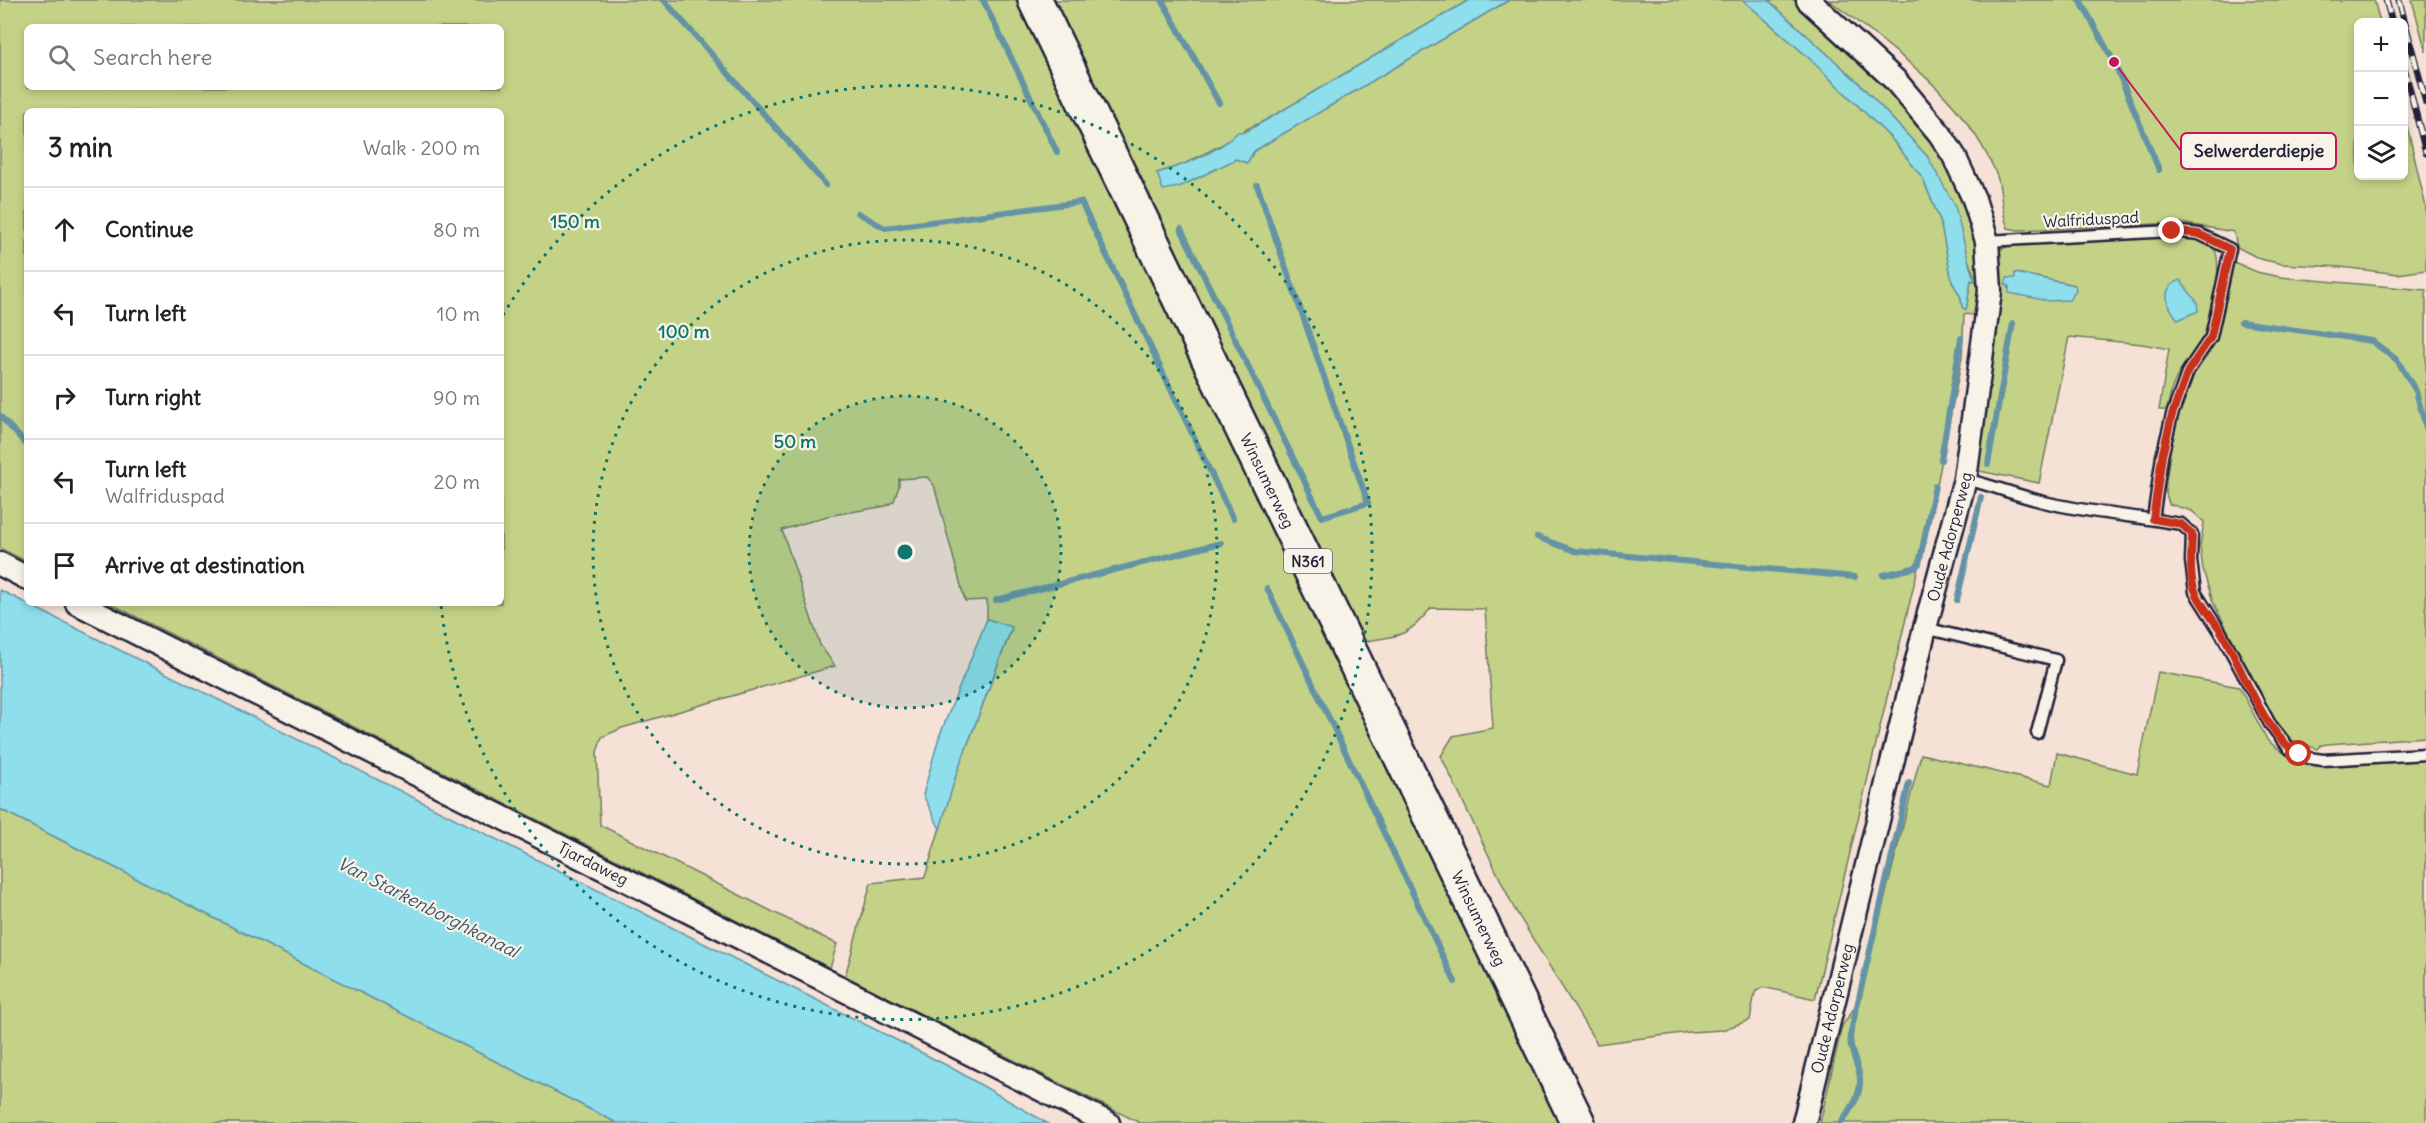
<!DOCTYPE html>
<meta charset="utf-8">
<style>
body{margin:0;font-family:Delius,sans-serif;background:#f2f2f2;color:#222}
.controls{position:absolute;right:18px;top:18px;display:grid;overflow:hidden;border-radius:9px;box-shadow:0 3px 9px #0003}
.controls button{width:54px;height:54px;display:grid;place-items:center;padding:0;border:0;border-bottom:2px solid #e0e0e0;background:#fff;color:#222;font:30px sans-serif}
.stop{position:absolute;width:18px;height:18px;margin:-14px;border:4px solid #c8321e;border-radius:50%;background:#fff}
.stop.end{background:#c8321e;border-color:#fff;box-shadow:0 2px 6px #0008}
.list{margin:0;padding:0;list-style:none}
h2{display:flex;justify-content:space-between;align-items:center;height:78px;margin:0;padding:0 24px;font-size:26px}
h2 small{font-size:20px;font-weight:400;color:#767676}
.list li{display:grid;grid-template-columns:39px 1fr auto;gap:18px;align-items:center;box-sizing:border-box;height:84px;padding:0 24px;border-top:2px solid #e0e0e0}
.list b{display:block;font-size:22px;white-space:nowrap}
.list p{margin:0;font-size:20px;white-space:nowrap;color:#767676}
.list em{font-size:20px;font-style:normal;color:#767676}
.icon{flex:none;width:33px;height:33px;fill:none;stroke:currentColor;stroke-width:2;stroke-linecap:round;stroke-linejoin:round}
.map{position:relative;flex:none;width:2426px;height:1123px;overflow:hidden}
.search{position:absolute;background:#fff;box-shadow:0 3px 9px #0003;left:24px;top:24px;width:480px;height:66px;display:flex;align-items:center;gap:15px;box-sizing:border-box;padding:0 21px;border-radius:9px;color:#767676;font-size:22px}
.panel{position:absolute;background:#fff;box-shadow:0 3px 9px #0003;left:24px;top:108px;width:480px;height:498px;border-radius:9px}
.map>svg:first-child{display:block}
</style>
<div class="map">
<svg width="2426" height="1123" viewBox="0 0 2426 1123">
<rect width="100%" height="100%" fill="#f6e1d6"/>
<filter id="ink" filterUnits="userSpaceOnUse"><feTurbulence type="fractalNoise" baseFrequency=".0167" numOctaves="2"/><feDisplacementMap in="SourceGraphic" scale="12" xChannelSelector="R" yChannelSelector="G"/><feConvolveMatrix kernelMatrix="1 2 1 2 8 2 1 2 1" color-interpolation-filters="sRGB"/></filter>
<g filter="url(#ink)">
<path fill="#c3d287" stroke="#727a61" stroke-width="1.5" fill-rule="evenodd" d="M0,0H1021L1564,1123H1140L845,976L871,883L925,877L956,775L1012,628L987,619V600L965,601L934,485L927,477L899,479V486L894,501L886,506L827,516L782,530L820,645L835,666L622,728L602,737L597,752L600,825L837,944L830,968L109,603H501V111H27V562L0,548ZM27,27H501V87H27Z
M1053,0H1469L1268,119C1257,125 1238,131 1231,140L1182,165L1157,173L1179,187L1236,159L1247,163L1254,151L1509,0H1743L1809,58L1891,138L1922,177L1940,220L1952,281L1961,298L1962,307L1966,310L1971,280L1974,281V275L1927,156L1857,81L1768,0H1794L1894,91L1949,159L1980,250L1981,316L1964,314L1962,358L1933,505L1815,999L1763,987L1755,992L1750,1020L1722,1030L1690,1032L1597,1044L1514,908L1441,756L1453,736L1493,728L1485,609L1431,608C1408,637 1399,636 1365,641Z
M1829,0H2374L2380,22H2358V176H2404V113L2426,207V270L2398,274L2341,267L2282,264L2260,259L2237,247L2234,232L2181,223L2018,230L2008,228C2002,213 2002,199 1999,183C1997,173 1991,162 1986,153C1951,87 1887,45 1829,0Z
M2412,0H2426V52Z
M2159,235C2176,236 2199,234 2212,246C2226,258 2210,320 2204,336C2196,353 2181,366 2174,383C2170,391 2169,401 2167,410H2159L2169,349L2142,344L2069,337L2039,483L1974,470C1984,411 1998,351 2000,292C2000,277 1998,264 2000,250L2014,243ZM2016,273L2075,285L2008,288L2016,278Z
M2234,262L2257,272L2280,277L2426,290V737L2328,744L2321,745L2318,749L2292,741L2281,732L2213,602L2203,570L2200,546L2204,522L2192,511L2169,504L2165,490L2171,443L2182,402L2192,375L2210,349L2222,319Z
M2158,672L2239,687L2268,741L2295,761L2306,765L2333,766L2426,760V1123H1820L1842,1026L1859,1001L1921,754L2051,785L2057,753L2137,774Z
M0,809L617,1123H0Z"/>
<path fill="#8edeeb" stroke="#6393a5" stroke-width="1.5" d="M1469,0H1509L1254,151L1247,163L1236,159L1179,187L1163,190L1157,173C1185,165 1217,153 1238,132H1245L1268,119Z
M1743,0H1768L1857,81L1927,156L1955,206L1970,267L1975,281L1971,280L1966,310L1962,307L1961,298L1952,281L1940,220L1922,177L1891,138L1809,58Z
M2015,273L2075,285L2076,291L2069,300L2048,301L2009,293V286L2005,284L2007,278H2015Z
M2180,280L2197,302L2198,311L2178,320C2167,306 2159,289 2180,280Z
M0,590L950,1067L1047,1123H617L0,809Z
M987,619L1012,627L956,775L940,829L923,795L939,737Z"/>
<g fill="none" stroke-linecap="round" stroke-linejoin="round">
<path stroke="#6393a5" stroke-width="6" d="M664,0L826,185
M983,0L1057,152
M1162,0L1219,103
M2080,0L2114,62L2159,170
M858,213L885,228L1081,202L1233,519
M1181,229L1322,517L1368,503L1257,185
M2241,322L2372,341L2397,360L2416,391L2426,428
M0,416L27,445
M1941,460L1961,338
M1988,464L2013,323
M1537,537L1575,551L1855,577
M1883,575L1914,568L1919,564L1935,486
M1267,588L1455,982
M996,600L1221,543
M1957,600L1981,497
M1841,1123C1853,1107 1865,1090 1858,1069C1854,1057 1850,1050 1850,1036L1909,783"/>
<g stroke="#22223b" stroke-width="15">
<path id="service" d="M1987,241L2172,231L2199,234L2230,249L2211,337L2188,371L2172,415L2162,456L2153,519
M1965,479C1995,486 2023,498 2053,504C2095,513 2139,517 2181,524L2192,534L2191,561L2195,592L2221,633L2270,724L2290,749L2309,758L2323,760L2426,754
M1925,628L2056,660L2037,733"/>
</g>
<g stroke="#22223b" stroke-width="27">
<g id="minor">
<path d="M0,564L27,578"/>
<path id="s1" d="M77,603L1108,1123"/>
<path id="s2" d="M1804,1123L1925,628L1965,479L1990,291L1987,241L1974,199L1954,156L1940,134L1895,80L1808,0"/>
</g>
</g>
<g stroke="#22223b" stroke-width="38">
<g id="primary">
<path id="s3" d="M1035,0L1578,1123"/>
</g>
</g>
<use href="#service" stroke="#f7f3e8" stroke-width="10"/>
<use href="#minor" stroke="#f7f3e8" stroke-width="22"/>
<use href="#primary" stroke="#f7f3e8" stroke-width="33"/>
<g stroke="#22223b" stroke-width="7">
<path id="rail" d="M2386,0L2392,22
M2399,0L2426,103
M2404,67L2426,153"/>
</g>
<use href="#rail" stroke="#f7f3e8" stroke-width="4.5" stroke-dasharray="14" stroke-linecap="butt"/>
</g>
</g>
<g fill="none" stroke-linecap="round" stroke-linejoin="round" filter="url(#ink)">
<path stroke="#c8321e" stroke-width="8" d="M2172,231L2199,234L2230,249L2211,337L2188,371L2172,415L2162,456L2153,519L2181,524L2192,534C2192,552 2188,575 2196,593C2202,606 2213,619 2221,631C2241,665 2264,735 2299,754"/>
</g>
<circle cx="905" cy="552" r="156" fill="#0f766e" fill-opacity=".12"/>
<g fill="none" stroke="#0f766e" stroke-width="3" stroke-dasharray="3 6">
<circle cx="905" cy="552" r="156"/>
<circle cx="905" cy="552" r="312"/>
<path d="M503 315A467 467 0 1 1 441 605"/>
</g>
<g text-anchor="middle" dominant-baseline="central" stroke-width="4.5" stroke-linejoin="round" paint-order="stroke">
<rect fill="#f7f3e8" stroke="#62616f" stroke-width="1.5" x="1284" y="549" width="48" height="24" rx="4.5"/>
<g font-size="15" font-weight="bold" fill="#22223b">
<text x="1308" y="561">N361</text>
</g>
<g font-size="16" fill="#22223b" stroke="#f7f3e8">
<text transform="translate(2091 219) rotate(-3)">Walfriduspad</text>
<text stroke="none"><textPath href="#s3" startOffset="534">Winsumerweg</textPath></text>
<text stroke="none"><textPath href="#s2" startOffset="604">Oude Adorperweg</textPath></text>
<text stroke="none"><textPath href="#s1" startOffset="578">Tjardaweg</textPath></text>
<text stroke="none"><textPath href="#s3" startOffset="1020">Winsumerweg</textPath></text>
<text stroke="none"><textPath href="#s2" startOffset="118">Oude Adorperweg</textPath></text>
</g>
<g font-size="18" font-style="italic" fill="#3d5167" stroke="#f7f3e8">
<text transform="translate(428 907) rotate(27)">Van Starkenborghkanaal</text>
</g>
</g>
<circle cx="905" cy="552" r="9" fill="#0f766e" stroke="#f7f3e8" stroke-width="3"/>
<g font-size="18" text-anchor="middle" font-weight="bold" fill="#0f766e" stroke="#f7f3e8" stroke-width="4.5" stroke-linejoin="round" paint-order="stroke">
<text x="575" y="228">150 m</text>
<text x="684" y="338">100 m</text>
<text x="795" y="448">50 m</text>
</g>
<path fill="none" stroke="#c2185b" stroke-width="2" d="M2114 62L2181 151"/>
<circle fill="#c2185b" stroke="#f7f3e8" stroke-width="2" cx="2114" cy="62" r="6"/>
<rect fill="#f7f3e8" stroke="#c2185b" stroke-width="2" x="2181" y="133" width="155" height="36" rx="6"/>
<g font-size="18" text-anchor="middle" font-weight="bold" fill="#22223b">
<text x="2259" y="157">Selwerderdiepje</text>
</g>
</svg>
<div class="controls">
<button>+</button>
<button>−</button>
<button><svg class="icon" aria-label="layers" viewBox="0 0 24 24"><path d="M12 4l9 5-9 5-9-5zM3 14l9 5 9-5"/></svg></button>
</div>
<div class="stop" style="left:2299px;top:754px"></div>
<div class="stop end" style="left:2172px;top:231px"></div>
<div class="search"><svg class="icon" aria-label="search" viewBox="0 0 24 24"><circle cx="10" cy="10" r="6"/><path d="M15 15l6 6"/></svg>Search here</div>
<section class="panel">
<h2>3 min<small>Walk · 200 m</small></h2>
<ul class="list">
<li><svg class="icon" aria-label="ahead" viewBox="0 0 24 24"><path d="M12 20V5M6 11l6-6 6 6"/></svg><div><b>Continue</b></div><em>80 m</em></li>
<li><svg class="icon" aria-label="left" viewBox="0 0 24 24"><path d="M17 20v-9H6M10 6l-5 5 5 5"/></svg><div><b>Turn left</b></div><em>10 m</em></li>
<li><svg class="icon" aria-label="right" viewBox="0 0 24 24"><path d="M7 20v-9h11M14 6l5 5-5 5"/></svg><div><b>Turn right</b></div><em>90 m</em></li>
<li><svg class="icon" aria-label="left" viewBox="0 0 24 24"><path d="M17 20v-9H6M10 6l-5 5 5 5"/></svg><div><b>Turn left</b><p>Walfriduspad</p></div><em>20 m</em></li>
<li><svg class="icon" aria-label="arrive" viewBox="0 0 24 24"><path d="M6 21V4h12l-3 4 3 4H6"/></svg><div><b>Arrive at destination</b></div></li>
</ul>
</section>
</div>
